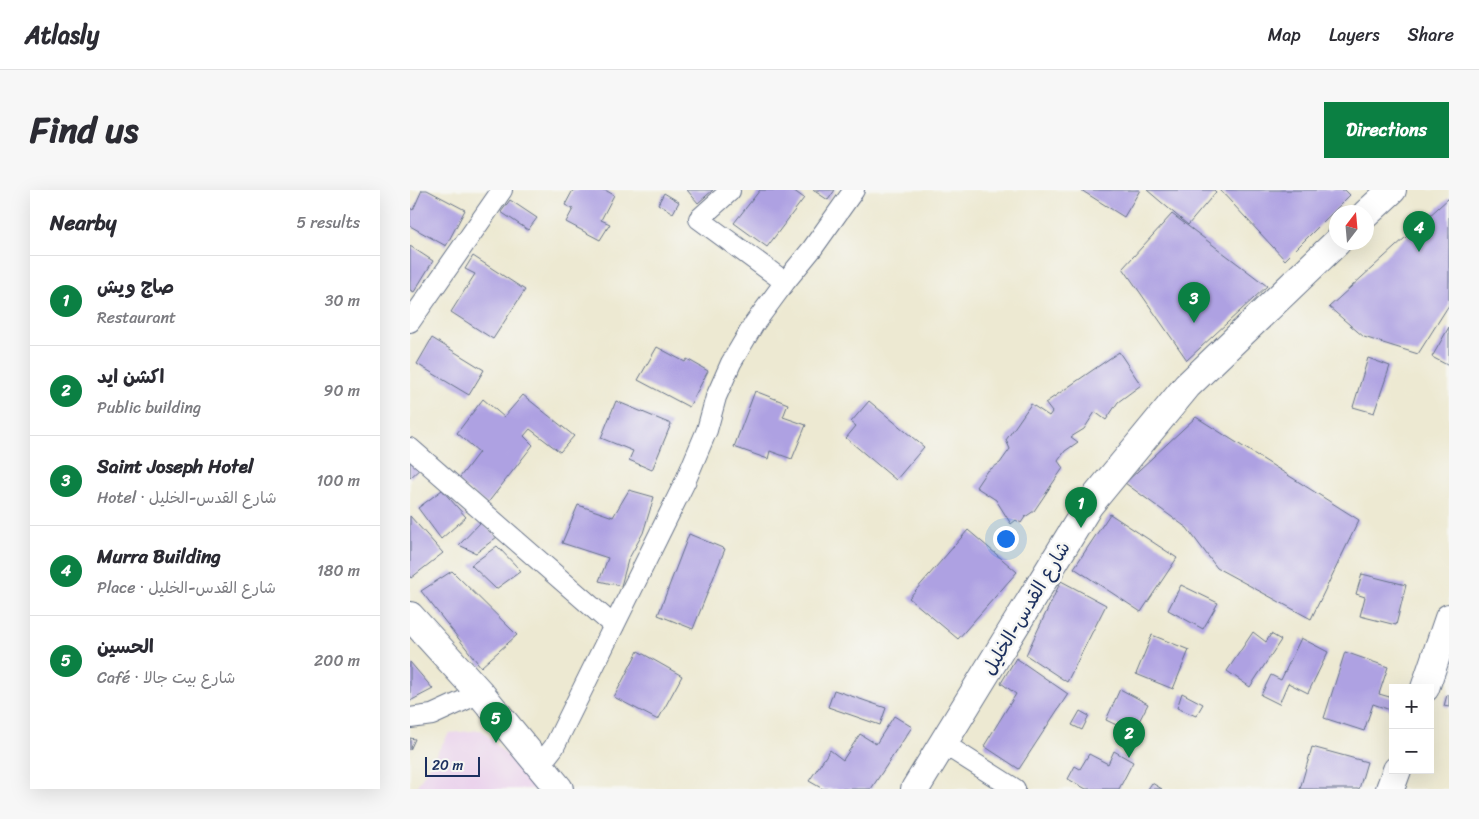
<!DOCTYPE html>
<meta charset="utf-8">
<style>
body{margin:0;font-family:Sriracha,"Playpen Sans Arabic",sans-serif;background:#f7f7f7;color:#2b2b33}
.controls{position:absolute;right:15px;bottom:15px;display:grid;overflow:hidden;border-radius:0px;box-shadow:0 5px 20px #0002}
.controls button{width:45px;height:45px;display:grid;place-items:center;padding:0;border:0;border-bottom:1px solid #e1e1e2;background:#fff;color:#2b2b33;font:25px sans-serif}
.compass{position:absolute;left:919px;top:15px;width:45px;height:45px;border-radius:50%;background:#fff;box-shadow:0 5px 20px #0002;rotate:16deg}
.scale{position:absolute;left:15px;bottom:12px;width:55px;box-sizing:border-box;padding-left:5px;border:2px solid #1b2f5e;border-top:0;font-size:14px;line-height:18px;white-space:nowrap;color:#1b2f5e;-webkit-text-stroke:4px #f6f6f2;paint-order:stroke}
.you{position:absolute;left:595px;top:348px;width:18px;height:18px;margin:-12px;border:4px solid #fff;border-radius:50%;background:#1a73e8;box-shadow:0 0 0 8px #1a73e833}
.badge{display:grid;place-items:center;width:32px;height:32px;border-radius:50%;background:#0b8043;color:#fff;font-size:16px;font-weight:700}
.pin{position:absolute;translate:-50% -41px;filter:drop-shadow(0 1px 2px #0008)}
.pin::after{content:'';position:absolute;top:26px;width:18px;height:15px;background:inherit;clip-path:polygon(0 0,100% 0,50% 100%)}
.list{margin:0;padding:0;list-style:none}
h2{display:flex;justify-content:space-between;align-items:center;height:65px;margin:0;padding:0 20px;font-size:21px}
h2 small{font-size:16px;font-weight:400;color:#7c7c81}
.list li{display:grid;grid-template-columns:32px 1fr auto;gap:15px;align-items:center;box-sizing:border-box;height:90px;padding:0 20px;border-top:1px solid #e1e1e2}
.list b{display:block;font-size:19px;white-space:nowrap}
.list p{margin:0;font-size:16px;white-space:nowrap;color:#7c7c81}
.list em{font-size:16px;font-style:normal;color:#7c7c81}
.map{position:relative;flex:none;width:1039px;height:599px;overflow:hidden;border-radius:0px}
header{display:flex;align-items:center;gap:30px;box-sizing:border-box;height:70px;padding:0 25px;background:#fff;border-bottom:1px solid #e1e1e2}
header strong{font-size:24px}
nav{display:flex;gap:28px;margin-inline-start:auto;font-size:18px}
.intro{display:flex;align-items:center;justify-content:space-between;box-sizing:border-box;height:120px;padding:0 30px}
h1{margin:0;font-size:35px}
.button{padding:12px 22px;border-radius:0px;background:#0b8043;color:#fff;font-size:18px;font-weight:700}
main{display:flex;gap:30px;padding:0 30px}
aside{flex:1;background:#fff;border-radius:0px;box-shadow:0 5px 20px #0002}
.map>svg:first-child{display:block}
</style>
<header>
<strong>Atlasly</strong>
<nav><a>Map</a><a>Layers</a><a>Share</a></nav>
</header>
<div class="intro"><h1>Find us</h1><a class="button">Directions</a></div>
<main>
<aside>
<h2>Nearby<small>5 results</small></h2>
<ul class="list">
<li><span class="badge">1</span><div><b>صاج ويش</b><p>Restaurant</p></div><em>30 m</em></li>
<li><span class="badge">2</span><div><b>اكشن ايد</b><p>Public building</p></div><em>90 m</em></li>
<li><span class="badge">3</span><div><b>Saint Joseph Hotel</b><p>Hotel · شارع القدس-الخليل</p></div><em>100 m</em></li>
<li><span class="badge">4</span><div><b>Murra Building</b><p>Place · شارع القدس-الخليل</p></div><em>180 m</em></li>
<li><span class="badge">5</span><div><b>الحسين</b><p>Café · شارع بيت جالا</p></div><em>200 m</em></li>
</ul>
</aside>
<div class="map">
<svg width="1039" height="599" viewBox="0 0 1039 599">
<rect width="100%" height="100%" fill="#f6f6f2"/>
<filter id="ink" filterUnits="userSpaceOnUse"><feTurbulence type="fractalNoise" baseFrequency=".02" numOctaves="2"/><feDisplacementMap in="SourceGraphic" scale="10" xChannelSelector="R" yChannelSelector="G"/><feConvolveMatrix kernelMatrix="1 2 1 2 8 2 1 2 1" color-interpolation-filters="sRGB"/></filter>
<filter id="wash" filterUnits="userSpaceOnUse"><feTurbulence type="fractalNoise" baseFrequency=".0096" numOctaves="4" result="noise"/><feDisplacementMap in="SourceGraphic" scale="20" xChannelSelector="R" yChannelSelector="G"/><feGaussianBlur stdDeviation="1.12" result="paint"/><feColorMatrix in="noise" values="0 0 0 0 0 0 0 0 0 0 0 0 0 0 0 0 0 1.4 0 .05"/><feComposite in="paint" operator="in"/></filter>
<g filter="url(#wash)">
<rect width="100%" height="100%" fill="#ede9d2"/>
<path fill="#ead1ec" d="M72,540L130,599H5L39,543Z"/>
<g id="blocks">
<path fill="#aea1e2" d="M12,0H17L55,20L36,56L0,36V18L3,20Z
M163,0H195L204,5L191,30L200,34L190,50L156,32L163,19L155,15Z
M277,0H303L288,13Z
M350,0H383L394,8L357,57L324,33Z
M403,0H425L418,10Z
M671,0H730L714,27Z
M737,0H804L806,2L778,35Z
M810,0H935L940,5L875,70Z
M254,3L269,12L263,23L248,14Z
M1039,8V115L1008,164L954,147L919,117Z
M100,10L127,28L118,40L91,22Z
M762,24L857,96L777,170L713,78Z
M0,56L23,71L4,102L0,100Z
M63,66L115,100L83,149L41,122L65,84L55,79Z
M1039,137V176L1022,167Z
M22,148L74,180L59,205L7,174Z
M247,157L275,172L277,169L298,181L279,217L228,190Z
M709,162L731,195L708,212L696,230L685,222L674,239L661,247L668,252L655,261L648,271L653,278L624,321L615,327L611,333L606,330L601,334L586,310L566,297L576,282L590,273L600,259L596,250L621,214L639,226L642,222L635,213Z
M958,168L980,176L964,223L943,217Z
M345,201L378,214L373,227L396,235L382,269L360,261L358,269L324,257Z
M113,205L164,246L150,262L120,239L114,246L123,255L77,314L47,291L69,262L47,243L73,209L94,227Z
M206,211L261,234L242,280L219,270L223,261L191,248Z
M459,211L514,257L486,290L436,248L446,236L441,232Z
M786,227L949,330L901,429L807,378L777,338L715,293Z
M0,268L11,278L0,288Z
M32,300L56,327L31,349L8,318Z
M219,300L244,307L233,343L218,370L211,396L189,391L198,368L152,353L168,315L203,327Z
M700,324L767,368L731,422L664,378Z
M0,326L33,363L1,388L0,387Z
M71,332L87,347L66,363L49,355Z
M558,340L607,382L548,449L499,408Z
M279,344L315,359L283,439L248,425Z
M87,356L111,381L86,399L61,375Z
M42,381L107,445L71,477L11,401Z
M952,384L996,395L986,435L950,426L955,407L946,404Z
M651,391L696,415L657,492L616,465Z
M771,395L808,413L793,439L758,420Z
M843,442L856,452L861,444L871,450L840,497L817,481Z
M742,445L779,460L763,499L726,484Z
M891,448L918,462L898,503L878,493L869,514L851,505L861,485L871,490Z
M228,461L272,486L248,530L204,507Z
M935,462L978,477L969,504L983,508V521L963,514L954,541L914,528Z
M606,468L658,504L609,579L574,556L606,504L591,493Z
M0,472L23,499L0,511Z
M710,499L738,514L723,543L696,530Z
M424,500L476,518L470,535L418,517Z
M772,503L793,514L786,526L767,518Z
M1037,505H1039V517L1034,516Z
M670,521L679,526L672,540L662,535Z
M484,526L502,537L461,599H413L399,591L420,560L433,570L450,544L466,554Z
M0,548L5,549L0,560Z
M902,557L957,572L949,599H890Z
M704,561L723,572L709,599H676L658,589L665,576L670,579L679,564L698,574Z
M742,593L752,599H738Z"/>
</g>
</g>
<g filter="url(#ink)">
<use href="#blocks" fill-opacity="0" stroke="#647087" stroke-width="1"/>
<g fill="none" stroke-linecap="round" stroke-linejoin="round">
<g stroke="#647087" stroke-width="22">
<path id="street" d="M320,1L289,29L375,92
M0,132L92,0
M0,258L204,436
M0,528L22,525L70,503
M534,554L605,599
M130,575L144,557L275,292L297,240L306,207L321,173L344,134L375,92L402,59L444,0"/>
</g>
<g stroke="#647087" stroke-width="30">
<path id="secondary" d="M956,24L982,0
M0,426L70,503L149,599
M1015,498L1039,428
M505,599L679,315L777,196L927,52
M980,599L987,580"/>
</g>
<use href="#street" stroke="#fff" stroke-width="20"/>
<use href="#secondary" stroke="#fff" stroke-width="28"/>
</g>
</g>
<g text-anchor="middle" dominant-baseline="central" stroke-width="5" stroke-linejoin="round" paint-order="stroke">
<g font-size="19" fill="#1b2f5e" stroke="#f6f6f2">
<text transform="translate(616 418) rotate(-59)">شارع القدس-الخليل</text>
</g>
</g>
</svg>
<div class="controls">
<button>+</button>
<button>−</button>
</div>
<svg class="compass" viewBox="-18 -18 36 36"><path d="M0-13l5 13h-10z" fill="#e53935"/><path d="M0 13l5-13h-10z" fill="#7c7c81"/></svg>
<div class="scale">20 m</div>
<div class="you"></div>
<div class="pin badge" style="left:671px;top:338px">1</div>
<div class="pin badge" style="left:719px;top:568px">2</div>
<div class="pin badge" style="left:784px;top:133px">3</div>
<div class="pin badge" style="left:1009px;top:62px">4</div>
<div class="pin badge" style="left:86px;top:553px">5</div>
</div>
</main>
